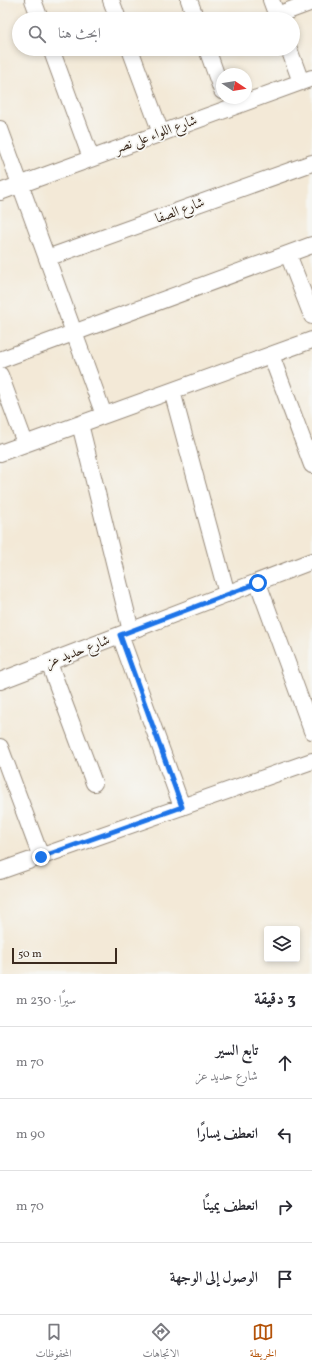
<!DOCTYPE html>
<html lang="ar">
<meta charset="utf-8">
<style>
body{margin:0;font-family:Vollkorn,Amiri,serif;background:#f7f7f7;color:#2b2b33;direction:rtl}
.controls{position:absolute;right:12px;bottom:12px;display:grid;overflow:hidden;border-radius:4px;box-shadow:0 2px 6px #0003}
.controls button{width:36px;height:36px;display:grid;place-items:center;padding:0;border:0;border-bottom:1px solid #e1e1e2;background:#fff;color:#2b2b33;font:20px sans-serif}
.compass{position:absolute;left:216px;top:68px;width:36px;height:36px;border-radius:50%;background:#fff;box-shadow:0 2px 6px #0003;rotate:102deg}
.scale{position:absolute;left:12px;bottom:10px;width:105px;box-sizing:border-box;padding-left:4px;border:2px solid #3b2a1e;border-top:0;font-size:11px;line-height:14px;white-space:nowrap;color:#3b2a1e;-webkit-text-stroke:3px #f6f6f2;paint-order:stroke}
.stop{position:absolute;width:12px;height:12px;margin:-9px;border:3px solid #1a73e8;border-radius:50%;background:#fff}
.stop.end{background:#1a73e8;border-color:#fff;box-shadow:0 1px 4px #0008}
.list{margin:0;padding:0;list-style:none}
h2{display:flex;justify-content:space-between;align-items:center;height:52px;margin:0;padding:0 16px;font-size:17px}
h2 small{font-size:13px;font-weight:400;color:#7c7c81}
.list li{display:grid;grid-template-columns:26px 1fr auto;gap:12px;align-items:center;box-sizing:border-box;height:72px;padding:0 16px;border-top:1px solid #e1e1e2}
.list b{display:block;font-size:15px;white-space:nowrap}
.list p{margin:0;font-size:13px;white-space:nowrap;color:#7c7c81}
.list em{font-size:13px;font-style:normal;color:#7c7c81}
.icon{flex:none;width:22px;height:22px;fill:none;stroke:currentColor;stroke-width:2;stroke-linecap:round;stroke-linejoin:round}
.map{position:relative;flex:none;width:312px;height:974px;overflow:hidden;direction:ltr}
.search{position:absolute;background:#fff;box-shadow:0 2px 6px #0003;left:12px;right:12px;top:12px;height:44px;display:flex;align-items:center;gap:10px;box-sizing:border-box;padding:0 14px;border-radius:22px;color:#7c7c81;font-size:15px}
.sheet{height:340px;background:#fff}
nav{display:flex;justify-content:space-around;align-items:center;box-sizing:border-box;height:56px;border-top:1px solid #e1e1e2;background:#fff;font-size:11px;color:#7c7c81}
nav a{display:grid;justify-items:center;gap:2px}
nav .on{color:#b45309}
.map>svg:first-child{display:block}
</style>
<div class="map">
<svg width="312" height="974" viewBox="0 0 312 974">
<rect width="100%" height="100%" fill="#f6f6f2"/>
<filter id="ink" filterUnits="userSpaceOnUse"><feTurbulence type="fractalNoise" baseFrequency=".025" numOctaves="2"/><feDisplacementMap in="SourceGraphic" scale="8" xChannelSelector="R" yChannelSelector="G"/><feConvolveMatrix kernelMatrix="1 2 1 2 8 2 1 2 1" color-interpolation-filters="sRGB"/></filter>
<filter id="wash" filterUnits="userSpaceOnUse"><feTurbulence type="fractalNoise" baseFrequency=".012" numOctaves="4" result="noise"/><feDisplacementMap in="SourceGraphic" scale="16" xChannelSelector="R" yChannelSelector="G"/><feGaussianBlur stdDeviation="0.9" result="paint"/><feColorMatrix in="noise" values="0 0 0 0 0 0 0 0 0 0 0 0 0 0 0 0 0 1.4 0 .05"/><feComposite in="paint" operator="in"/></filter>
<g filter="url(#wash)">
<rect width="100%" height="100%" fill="#f3e9d7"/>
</g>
<g filter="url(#ink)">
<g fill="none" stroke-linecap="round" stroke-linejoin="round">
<g stroke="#978a7a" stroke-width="18">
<path id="minor" d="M33,0L40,19
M111,0L118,19
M189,0L196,19
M271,0L278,19
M277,15L312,2
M51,49L91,158
M130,49L161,133
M207,49L222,91
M289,49L301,82
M0,129L104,415
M0,192L312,78
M288,254L312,316
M47,258L312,163
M271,355L312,465
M0,360L312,245
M0,375L25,443
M172,391L227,594
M80,424L131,631
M0,453L312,340
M258,583L312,731
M120,635L182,807
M49,663L94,783
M0,681L312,561
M0,747L41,857
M0,871L312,761"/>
</g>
<use href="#minor" stroke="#fff" stroke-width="16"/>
</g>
</g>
<g fill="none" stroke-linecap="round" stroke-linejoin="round" filter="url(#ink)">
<path stroke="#1a73e8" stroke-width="5" d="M41,857L182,807L120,635L258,583"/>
</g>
<g text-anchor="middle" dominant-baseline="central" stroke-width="3.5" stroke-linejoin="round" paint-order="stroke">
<g font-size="14" fill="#3b2a1e" stroke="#f6f6f2">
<text transform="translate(156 135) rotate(-20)">شارع اللواء على نصر</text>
<text transform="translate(180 211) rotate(-20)">شارع الصفا</text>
<text transform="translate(78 652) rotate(-21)">شارع حديد عز</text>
</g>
</g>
</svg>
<div class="controls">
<button><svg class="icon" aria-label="layers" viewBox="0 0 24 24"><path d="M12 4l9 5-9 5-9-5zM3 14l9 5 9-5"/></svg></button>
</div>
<svg class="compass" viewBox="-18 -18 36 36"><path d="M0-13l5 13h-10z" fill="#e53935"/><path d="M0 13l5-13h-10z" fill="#7c7c81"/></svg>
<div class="scale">50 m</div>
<div class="stop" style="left:258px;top:583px"></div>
<div class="stop end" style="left:41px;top:857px"></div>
<div class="search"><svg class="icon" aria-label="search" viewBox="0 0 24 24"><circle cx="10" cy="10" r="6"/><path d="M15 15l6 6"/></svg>ابحث هنا</div>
</div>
<section class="sheet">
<h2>3 دقيقة<small>سيرًا · 230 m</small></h2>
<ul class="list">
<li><svg class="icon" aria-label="ahead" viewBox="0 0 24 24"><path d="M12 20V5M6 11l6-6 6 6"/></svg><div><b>تابع السير</b><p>شارع حديد عز</p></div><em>70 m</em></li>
<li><svg class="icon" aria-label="left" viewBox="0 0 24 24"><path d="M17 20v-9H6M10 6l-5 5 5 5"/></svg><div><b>انعطف يسارًا</b></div><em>90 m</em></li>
<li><svg class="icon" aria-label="right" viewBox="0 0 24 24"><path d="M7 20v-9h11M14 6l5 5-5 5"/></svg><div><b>انعطف يمينًا</b></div><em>70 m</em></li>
<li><svg class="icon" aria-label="arrive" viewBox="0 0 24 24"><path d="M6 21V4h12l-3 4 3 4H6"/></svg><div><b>الوصول إلى الوجهة</b></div></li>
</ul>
</section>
<nav>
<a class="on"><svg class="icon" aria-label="map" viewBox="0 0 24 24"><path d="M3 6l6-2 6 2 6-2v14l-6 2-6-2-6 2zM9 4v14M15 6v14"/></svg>الخريطة</a>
<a><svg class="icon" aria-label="directions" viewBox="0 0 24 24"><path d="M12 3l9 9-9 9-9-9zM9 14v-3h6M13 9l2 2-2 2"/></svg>الاتجاهات</a>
<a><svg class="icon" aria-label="saved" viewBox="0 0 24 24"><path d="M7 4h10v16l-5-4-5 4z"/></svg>المحفوظات</a>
</nav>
